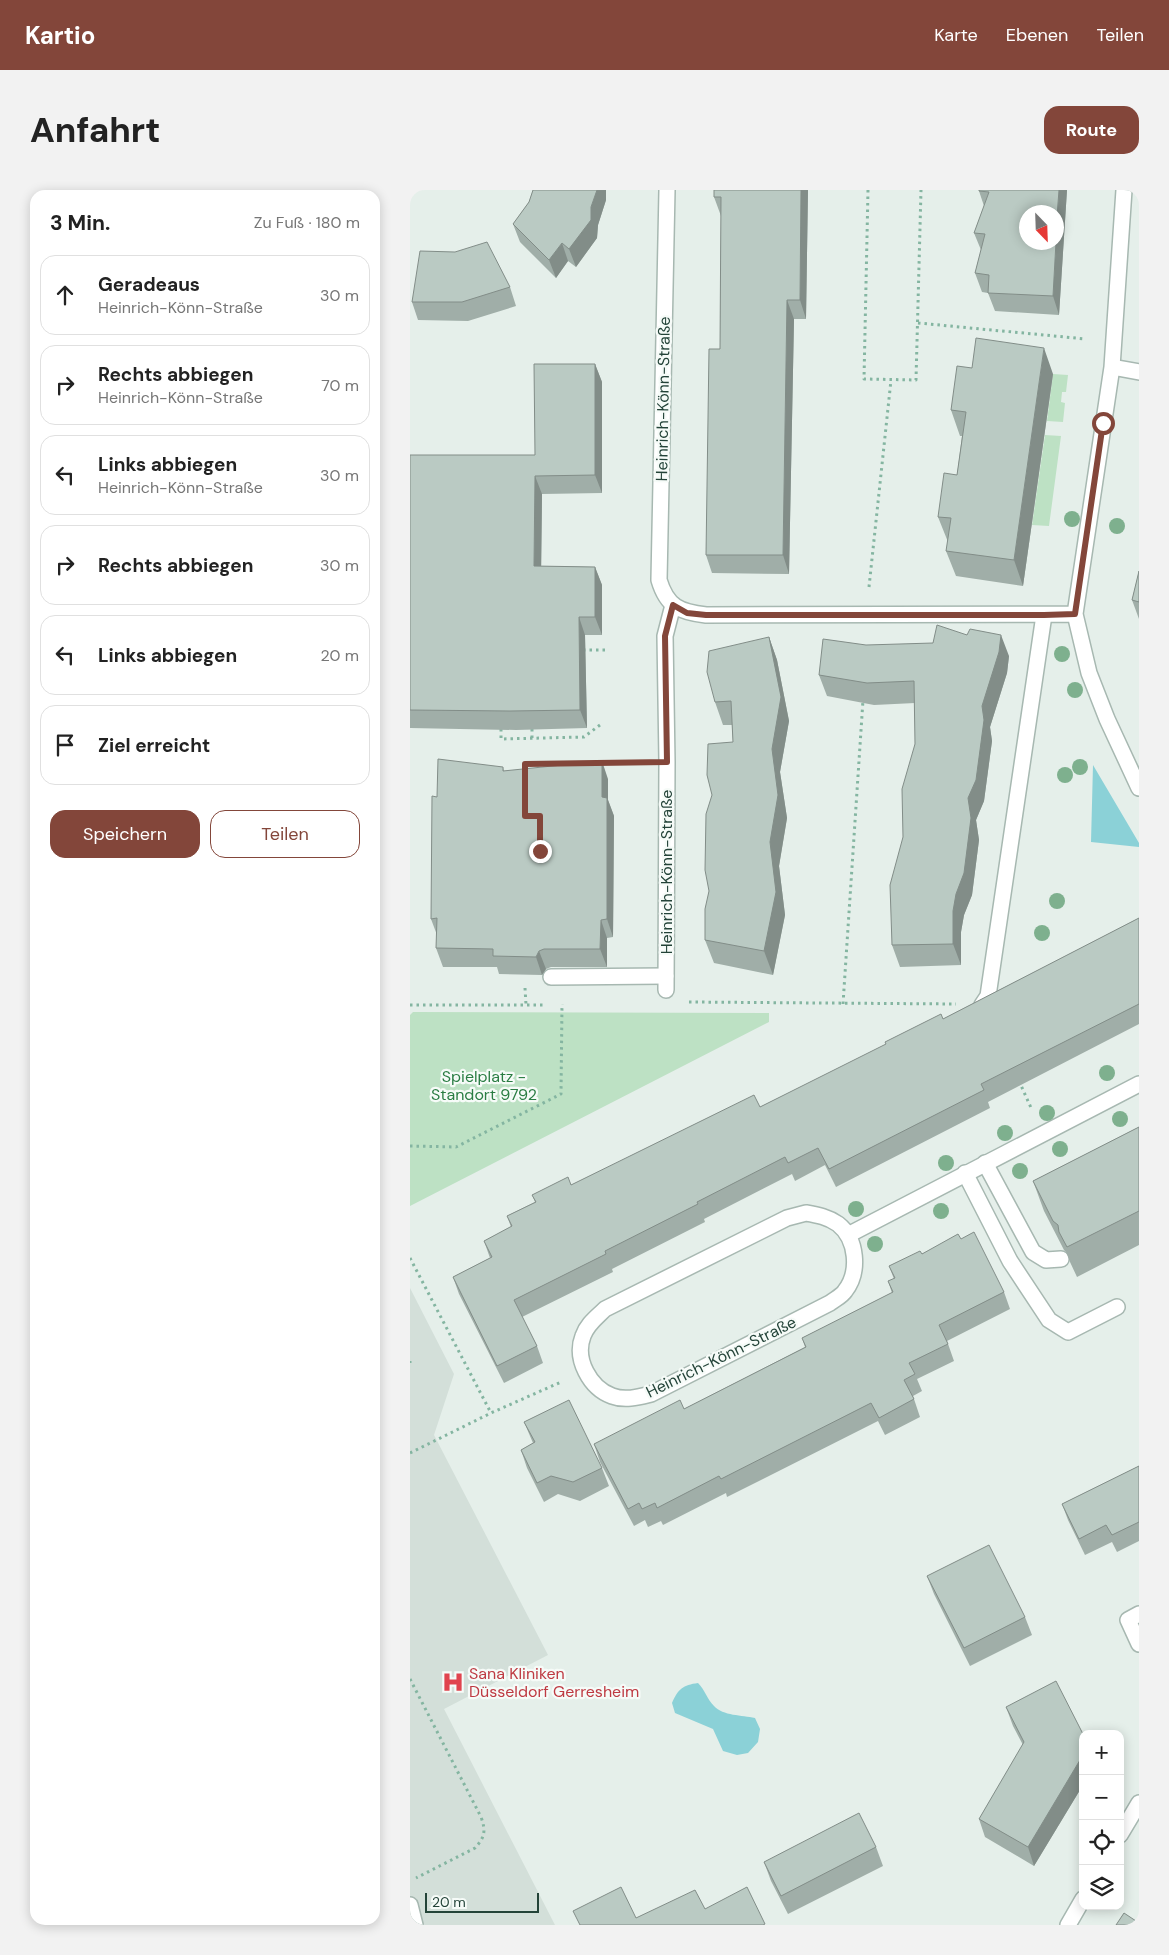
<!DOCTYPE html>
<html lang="de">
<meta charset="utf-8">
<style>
body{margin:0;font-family:"DM Sans",sans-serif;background:#f2f2f2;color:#222}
.controls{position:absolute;right:15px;bottom:15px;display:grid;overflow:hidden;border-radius:10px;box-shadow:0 2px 12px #0003}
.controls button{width:45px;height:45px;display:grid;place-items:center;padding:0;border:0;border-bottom:1px solid #e0e0e0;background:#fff;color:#222;font:25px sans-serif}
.compass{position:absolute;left:609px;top:15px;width:45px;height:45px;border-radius:50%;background:#fff;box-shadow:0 2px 12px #0003;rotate:157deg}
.scale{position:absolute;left:15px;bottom:12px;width:114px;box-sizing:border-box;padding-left:5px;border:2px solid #234338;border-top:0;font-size:14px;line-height:18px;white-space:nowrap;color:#234338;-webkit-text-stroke:4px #f6fbf8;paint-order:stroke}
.stop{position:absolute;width:15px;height:15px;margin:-11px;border:4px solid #83463a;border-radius:50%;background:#fff}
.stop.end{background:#83463a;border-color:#fff;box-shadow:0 1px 5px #0008}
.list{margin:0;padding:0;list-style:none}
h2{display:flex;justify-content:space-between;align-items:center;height:65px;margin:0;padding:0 20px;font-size:21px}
h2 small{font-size:16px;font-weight:400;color:#767676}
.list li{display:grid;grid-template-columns:32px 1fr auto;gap:15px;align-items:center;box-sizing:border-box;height:80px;margin:0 10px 10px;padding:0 10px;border:1px solid #e0e0e0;border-radius:15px}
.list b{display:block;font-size:19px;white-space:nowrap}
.list p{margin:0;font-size:16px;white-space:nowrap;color:#767676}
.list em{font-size:16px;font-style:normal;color:#767676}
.actions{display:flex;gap:10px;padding:15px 20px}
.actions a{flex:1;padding:11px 0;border:1px solid #83463a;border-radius:15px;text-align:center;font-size:18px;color:#83463a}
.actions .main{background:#83463a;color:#fff}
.icon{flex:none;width:28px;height:28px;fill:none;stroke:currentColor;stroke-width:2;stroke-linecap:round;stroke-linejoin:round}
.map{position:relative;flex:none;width:729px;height:1735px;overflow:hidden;border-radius:15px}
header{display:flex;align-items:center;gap:30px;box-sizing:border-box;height:70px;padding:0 25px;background:#83463a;color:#fff}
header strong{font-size:24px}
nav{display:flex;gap:28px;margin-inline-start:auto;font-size:18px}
.intro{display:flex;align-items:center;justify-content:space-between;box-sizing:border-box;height:120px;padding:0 30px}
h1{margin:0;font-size:35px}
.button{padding:12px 22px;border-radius:15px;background:#83463a;color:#fff;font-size:18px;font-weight:700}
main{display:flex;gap:30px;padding:0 30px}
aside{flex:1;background:#fff;border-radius:15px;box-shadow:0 2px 12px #0003}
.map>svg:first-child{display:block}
</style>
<header>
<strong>Kartio</strong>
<nav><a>Karte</a><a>Ebenen</a><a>Teilen</a></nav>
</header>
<div class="intro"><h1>Anfahrt</h1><a class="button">Route</a></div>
<main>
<aside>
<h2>3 Min.<small>Zu Fuß · 180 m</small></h2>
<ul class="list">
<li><svg class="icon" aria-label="ahead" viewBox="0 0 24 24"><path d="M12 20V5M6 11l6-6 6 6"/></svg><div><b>Geradeaus</b><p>Heinrich-Könn-Straße</p></div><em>30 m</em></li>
<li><svg class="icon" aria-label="right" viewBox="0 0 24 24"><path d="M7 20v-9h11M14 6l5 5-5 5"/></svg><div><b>Rechts abbiegen</b><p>Heinrich-Könn-Straße</p></div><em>70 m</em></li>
<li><svg class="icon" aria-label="left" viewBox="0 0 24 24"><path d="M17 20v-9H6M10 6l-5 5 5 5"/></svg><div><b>Links abbiegen</b><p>Heinrich-Könn-Straße</p></div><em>30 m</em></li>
<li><svg class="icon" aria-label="right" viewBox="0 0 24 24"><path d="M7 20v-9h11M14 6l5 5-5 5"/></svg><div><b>Rechts abbiegen</b></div><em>30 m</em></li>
<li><svg class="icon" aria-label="left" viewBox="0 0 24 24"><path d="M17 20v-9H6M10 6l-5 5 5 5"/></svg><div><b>Links abbiegen</b></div><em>20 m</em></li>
<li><svg class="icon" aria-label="arrive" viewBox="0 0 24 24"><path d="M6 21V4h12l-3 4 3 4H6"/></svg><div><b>Ziel erreicht</b></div></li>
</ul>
<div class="actions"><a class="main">Speichern</a><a>Teilen</a></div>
</aside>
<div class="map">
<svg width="729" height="1735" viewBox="0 0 729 1735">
<rect width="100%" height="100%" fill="#e5efea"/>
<path fill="#d3dfd9" d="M0,1098L44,1184L24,1245L138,1465L34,1519L145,1735H0Z"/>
<path fill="#bde1c4" d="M643,184L658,185L656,202H652L651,212L655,213L653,232L637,231Z
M635,245L651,246L639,336L622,335Z
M3,822L359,823V832L0,1016V825Z"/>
<path fill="#8bd1d7" d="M683,575L729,653V657L681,652Z
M288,1493C295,1500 297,1509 304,1516C313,1526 332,1525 345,1528L350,1539L348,1552L338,1563L327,1565L313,1561L303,1539L265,1523L262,1513C268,1499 273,1495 288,1493Z"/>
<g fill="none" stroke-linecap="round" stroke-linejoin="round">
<g stroke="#a7b8b1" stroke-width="18">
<path id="service" d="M141,787L256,786
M575,973L623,1062L636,1070L651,1069
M555,983L600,1071L639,1130L658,1142L707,1117
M0,1715L5,1735"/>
</g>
<g stroke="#a7b8b1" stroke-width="18">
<path id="pedestrian" d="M572,815L578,806L634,425"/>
</g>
<g stroke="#a7b8b1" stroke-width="18">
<path id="minor" d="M257,0L249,390C257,417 270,422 296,425L665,424
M714,0L702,177L665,424L679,483L697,529L729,598
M702,177L729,182
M256,800L257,572L255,446L263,415
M396,1023C408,1025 418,1027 428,1034C447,1049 450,1082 435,1101C432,1106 425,1109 420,1113L241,1204C229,1207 215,1211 202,1206C180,1198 164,1169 173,1146C177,1134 187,1127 195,1119L377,1028Z
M438,1045L729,894
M729,1424L718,1430L729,1454
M710,1645L729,1613
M658,1735L673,1709"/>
</g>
<path stroke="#84b5a1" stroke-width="3" stroke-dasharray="2.5 4" stroke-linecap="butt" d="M458,0L454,189L506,190L511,0
M508,133L676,149
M459,397L481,190
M173,460H195
M91,539V549L174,547L190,535
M122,539V549
M189,573H230
M115,583V575L170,574
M115,798L116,815
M279,812L546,814
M433,814L453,510
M0,815H133
M609,891L622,920
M0,956L46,957L151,904L152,814
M0,1068L81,1223
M0,1171V1173
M0,1263L81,1223L151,1192
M0,1489L71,1627C76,1641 75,1647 65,1658L6,1688"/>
<use href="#service" stroke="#fff" stroke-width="15"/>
<use href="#pedestrian" stroke="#fff" stroke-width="15"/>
<use href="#minor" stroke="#fff" stroke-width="15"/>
</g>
<g fill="#7eb08e">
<circle cx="662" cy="329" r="8"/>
<circle cx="707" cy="336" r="8"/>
<circle cx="652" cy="464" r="8"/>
<circle cx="665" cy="500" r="8"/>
<circle cx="670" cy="577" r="8"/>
<circle cx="655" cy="585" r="8"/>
<circle cx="647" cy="711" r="8"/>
<circle cx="632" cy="743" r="8"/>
<circle cx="697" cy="883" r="8"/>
<circle cx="637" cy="923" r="8"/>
<circle cx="710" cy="929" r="8"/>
<circle cx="595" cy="943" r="8"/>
<circle cx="650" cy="959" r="8"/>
<circle cx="536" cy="973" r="8"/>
<circle cx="610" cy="981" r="8"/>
<circle cx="446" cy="1019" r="8"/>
<circle cx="531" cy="1021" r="8"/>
<circle cx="465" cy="1054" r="8"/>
</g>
<path fill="#a0aea8" d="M123,0H196V10L188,35L187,48L166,77L158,71L146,88L110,52L103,34L119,12Z
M304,0H398L396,129H384L379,384L302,383L296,365L310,159L311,26L304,7Z
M569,0H657L649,125L585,121L578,103L572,102L565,83L571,60L564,43L574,16L569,1Z
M100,97L106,116L58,131L8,130L2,112Z
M185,174L192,192V303L132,304L131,376L185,377L192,395V445H175L177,538L106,540L0,538V265H125Z
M562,178L643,184L613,396L546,386L536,361L538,352L528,327L547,285L552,246H550L541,220Z
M729,381V429L722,410Z
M359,447L367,470L379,531L370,582L377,628L369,676L375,725L363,785L304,773L295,750L299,701L323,552L322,535H313L305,512Z
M456,455L599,466L597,483L580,537L582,551L574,611L566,630L569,650L562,705L554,725L551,742V775L490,777L482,755L505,554V513L464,515L417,506L409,485Z
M93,577L94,581L198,589V610L204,626L203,747L197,748V777H141L136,779L132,785L89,784L87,777H33L26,758L27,745L21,729L27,607Z
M729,728V834L578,912L580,918L426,997L415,975L385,991L382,984L294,1029L295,1032L202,1079L203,1082L112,1127L127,1156L133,1173L94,1193L49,1104L43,1087L80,1068L74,1051L101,1037L97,1026L125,1012L122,1005L161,995L350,917L533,829Z
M729,937V1055L667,1087L660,1072L656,1062L654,1060L634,1021L623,991Z
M551,1049L594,1102L600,1119L537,1151L544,1171L507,1189L512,1201L503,1206L510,1227L475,1245L468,1231L317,1307L316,1303L253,1335L251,1331L238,1337L235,1330L224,1336L190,1272L184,1254L274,1219L395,1157L392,1148L482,1103L478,1091L484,1089L479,1076Z
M114,1232L192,1278L199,1296L170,1311L148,1304L134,1312L117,1278L111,1260L123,1253Z
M729,1276V1351L707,1362L702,1352L675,1365L658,1330L652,1314Z
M517,1386L615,1427L622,1445L560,1476L524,1404Z
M596,1517L673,1544V1595L624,1676L575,1647L569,1629L613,1555L603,1536Z
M466,1657L473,1676L378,1724L361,1691L354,1672Z"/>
<path fill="#828d88" d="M187,0H196V10L188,35L187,48L166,77L159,59L181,17Z
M391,0H398L396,129L390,110Z
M649,0H657L649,125L643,106L646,52Z
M152,53L158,71L146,88L139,70Z
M377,110L384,129L379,384L373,365Z
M634,158L643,184L613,396L604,370Z
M185,174L192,192V303L185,285Z
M125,286L132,304L131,394L124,376Z
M185,377L192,395V445L185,427Z
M169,427L175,445L177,538L170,520Z
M591,445L599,466L597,483L580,537L582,551L574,611L566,630L569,650L562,705L554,725L551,742V775L543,754V721L558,608L572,516Z
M359,447L367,470L379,531L370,582L377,628L369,676L375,725L363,785L354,761L360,652L362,559Z
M192,571L198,589V610L204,626L203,747L197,729L192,607Z
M191,730L197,748V777L190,759Z
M129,761L136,779L132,785L126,767Z
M673,1565V1595L624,1676L618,1657Z"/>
<path fill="#bacac3" stroke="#828d88" d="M123,0H187L181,17V30L159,59L152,53L139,70L103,34L119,12Z
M304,0H391L390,110H377L373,365H296L299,159H310L311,7H304Z
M569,0H649L646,40V22H616V52H646L643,106L578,103L579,85L565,83L575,44L564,43L579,2L569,1Z
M77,52L100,97L52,112H2L10,61L45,62Z
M566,148L634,158L604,370L536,361L541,328L528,327L534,283L547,285L556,222L541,220L547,176L562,178Z
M124,174H185V285L125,286L124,376L185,377V427H169L170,520L100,521L0,520V265H125Z
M729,381V412L722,410Z
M527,435L557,445L560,439L591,445L589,462L572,516L574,530L566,590L558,608L561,628L554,683L546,704L543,721V754L482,755L480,695L493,647L492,599L505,554L504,491L457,493L409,485L413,449L456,455L523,453Z
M359,447L371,507L362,559L368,605L360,652L366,702L354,761L295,750V719L299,701L295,680L296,624L302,605L297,585L298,554L323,552L321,511L305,512L297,482L299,461Z
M28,569L93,577V581L192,571V607L197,608V729L191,730L190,759H134L129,761L126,767L83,766V759L26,758L27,728L21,729L22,606L27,607Z
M729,728V814L571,894L574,900L419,979L408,958L378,973L375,967L287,1012L288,1014L195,1061L196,1064L104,1110L127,1156L87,1176L43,1087L82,1067L74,1051L102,1036L97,1026L126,1012L122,1005L158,987L161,995L344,905L350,917L476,854L475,852L531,824L533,829Z
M729,937V1021L657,1057L649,1042L648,1035L643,1031L623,991Z
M564,1042L594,1102L529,1135L538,1154L499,1173L505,1184L494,1190L504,1209L469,1228L461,1213L311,1289L309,1286L247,1318L245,1313L232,1319L229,1313L218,1319L184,1254L270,1210L274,1219L396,1157L392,1148L483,1102L478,1091L485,1088L479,1076L510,1061L512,1064L548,1044L551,1049Z
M159,1210L192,1278L163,1292L141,1286L127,1293L111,1260L125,1252L114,1232Z
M729,1276V1332L702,1345L696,1335L669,1349L652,1314Z
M579,1355L615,1427L554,1458L517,1386Z
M646,1491L673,1544V1565L618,1657L569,1629L614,1552L596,1517Z
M449,1623L466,1657L371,1706L354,1672Z
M211,1697L226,1728L285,1700L295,1719L337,1697L355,1734L353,1735H170L163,1721Z
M714,1723L729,1733V1735H706Z"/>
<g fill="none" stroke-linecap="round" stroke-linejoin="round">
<path stroke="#83463a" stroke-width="6" d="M130,661V626H115V574L257,572L255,446L263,415L277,423L296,425H634L665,424L693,233"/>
</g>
<defs>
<g id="hospital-bare" transform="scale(1.725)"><path d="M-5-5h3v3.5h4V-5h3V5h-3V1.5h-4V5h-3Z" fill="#e0444e" stroke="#f6fbf8" stroke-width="2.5" paint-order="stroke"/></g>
</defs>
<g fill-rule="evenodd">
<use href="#hospital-bare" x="43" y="1492"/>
</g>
<g text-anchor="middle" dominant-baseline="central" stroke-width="4.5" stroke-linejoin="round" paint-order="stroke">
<g font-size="16" fill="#234338" stroke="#f6fbf8">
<text transform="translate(253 209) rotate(-89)">Heinrich-Könn-Straße</text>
<text transform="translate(256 682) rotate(-90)">Heinrich-Könn-Straße</text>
<text transform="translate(311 1167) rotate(-26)">Heinrich-Könn-Straße</text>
</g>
<g font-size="16" fill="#2a7d43" stroke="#f6fbf8">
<text x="74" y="886">Spielplatz -<tspan x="74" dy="18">Standort 9792</tspan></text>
</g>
<g font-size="16" fill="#be3a42" stroke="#f6fbf8" text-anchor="start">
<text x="59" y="1483">Sana Kliniken<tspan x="59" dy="18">Düsseldorf Gerresheim</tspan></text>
</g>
</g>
</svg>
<div class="controls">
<button>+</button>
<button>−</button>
<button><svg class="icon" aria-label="locate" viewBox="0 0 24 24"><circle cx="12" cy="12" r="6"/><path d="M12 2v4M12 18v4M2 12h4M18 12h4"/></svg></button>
<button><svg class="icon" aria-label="layers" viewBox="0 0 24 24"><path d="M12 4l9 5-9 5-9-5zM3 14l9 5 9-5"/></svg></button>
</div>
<svg class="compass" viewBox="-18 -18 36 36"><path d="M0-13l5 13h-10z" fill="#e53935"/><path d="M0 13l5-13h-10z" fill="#767676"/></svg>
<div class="scale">20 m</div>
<div class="stop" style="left:693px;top:233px"></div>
<div class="stop end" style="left:130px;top:661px"></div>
</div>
</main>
